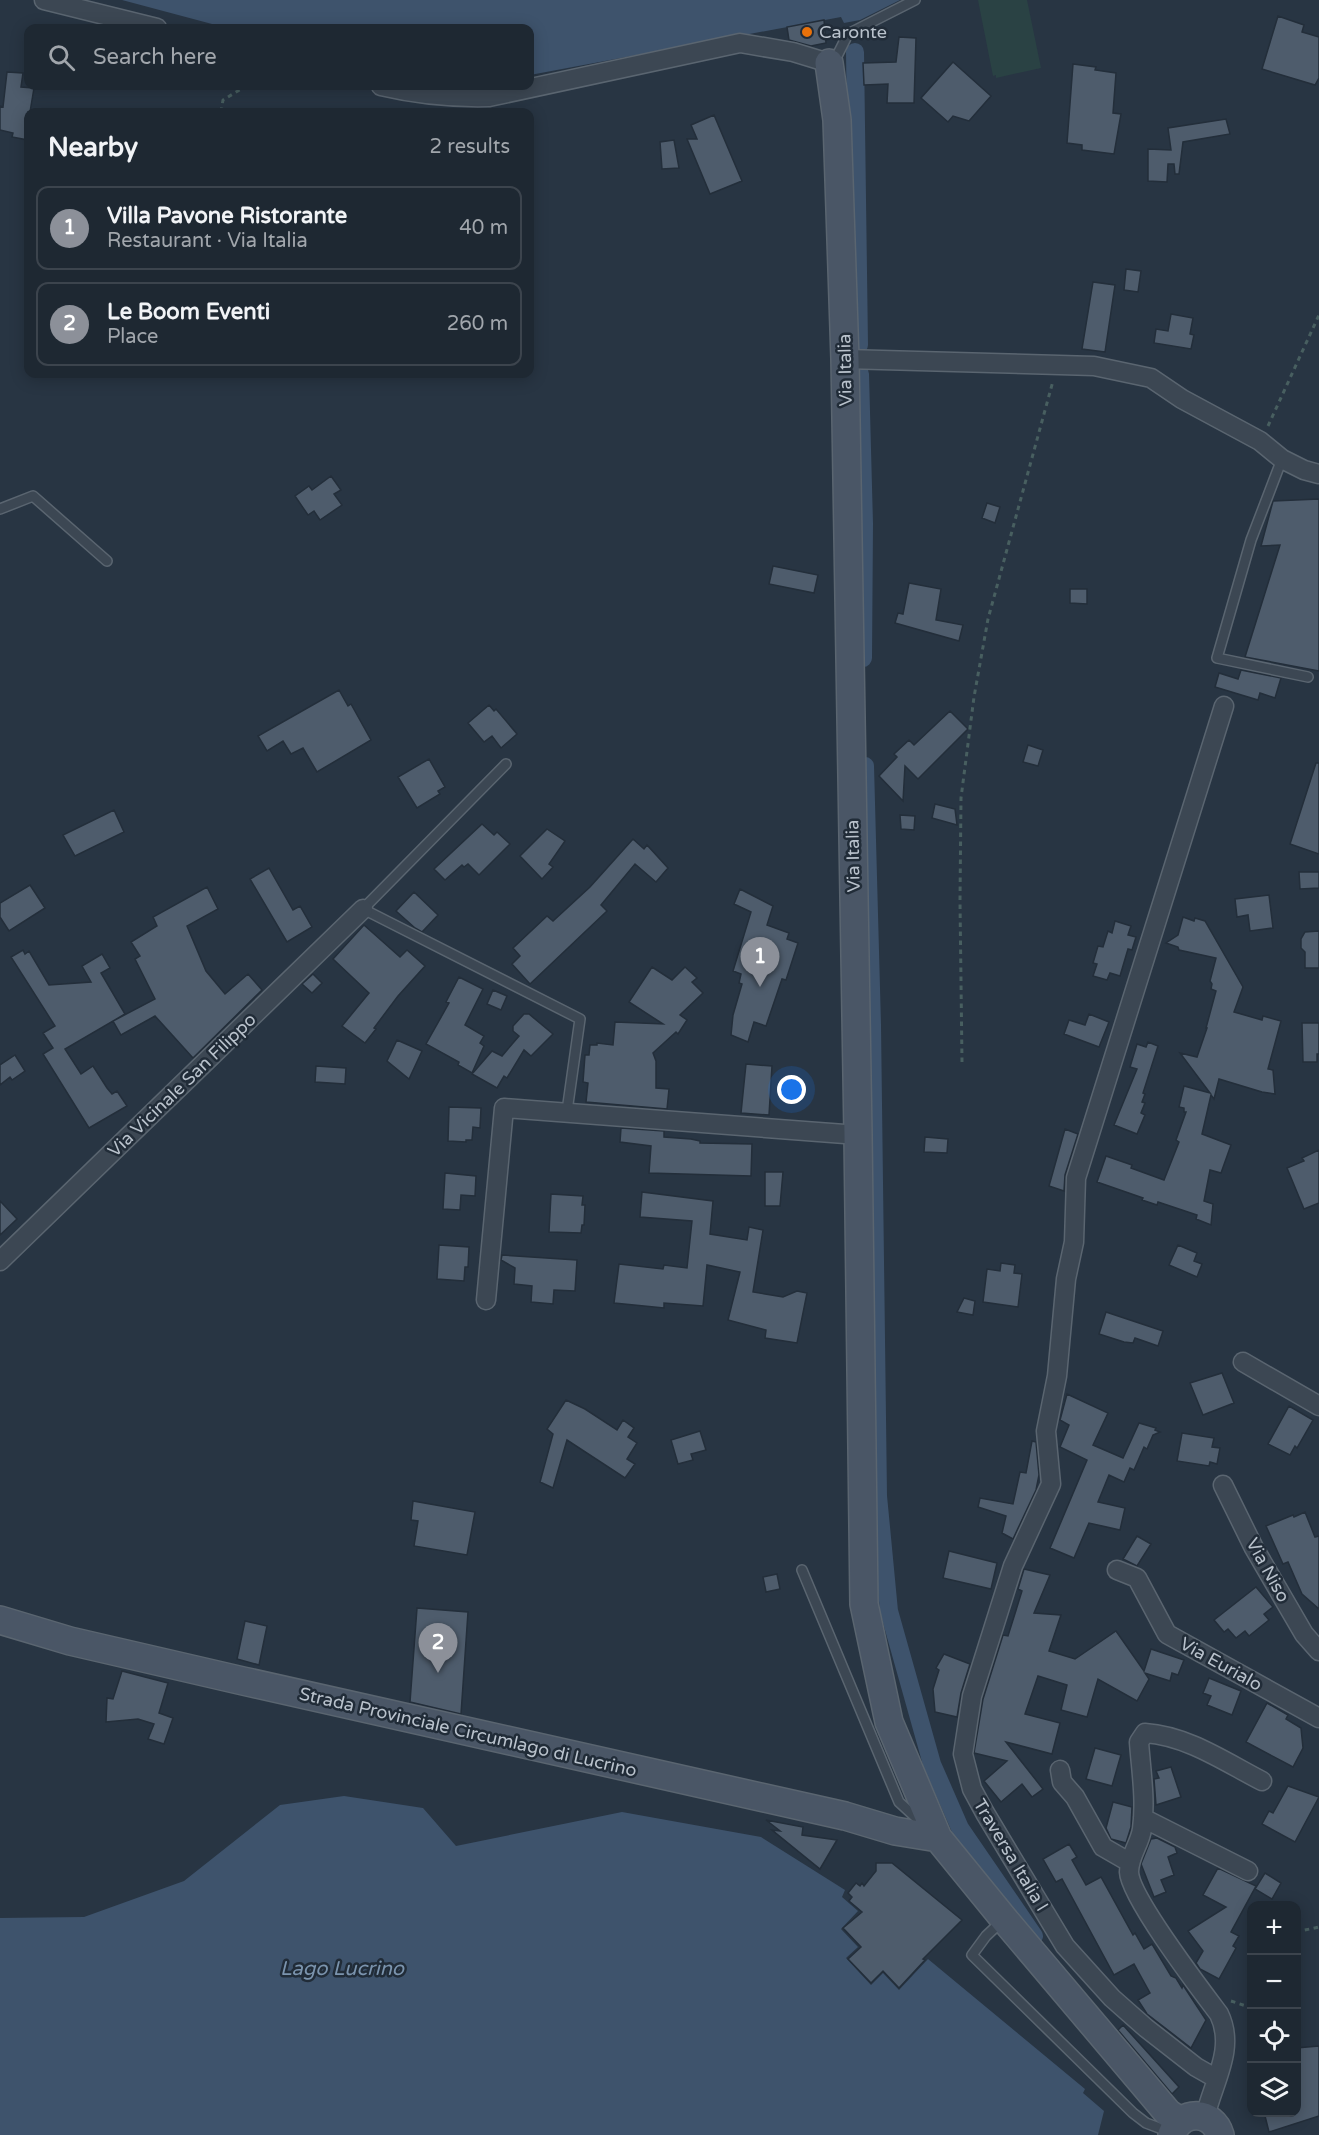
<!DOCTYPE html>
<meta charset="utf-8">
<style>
body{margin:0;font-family:"Varela Round",sans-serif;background:#2b343e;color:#f1f3f6}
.controls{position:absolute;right:18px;bottom:18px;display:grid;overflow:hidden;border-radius:12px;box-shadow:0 3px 15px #0003}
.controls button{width:54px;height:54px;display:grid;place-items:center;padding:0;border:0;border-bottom:2px solid #3c444d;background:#1e2832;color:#f1f3f6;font:30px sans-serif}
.you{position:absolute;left:792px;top:1090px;width:21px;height:21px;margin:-15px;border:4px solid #fff;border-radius:50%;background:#1a73e8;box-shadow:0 0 0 9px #1a73e833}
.badge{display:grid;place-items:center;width:39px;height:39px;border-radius:50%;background:#8c9099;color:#fff;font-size:20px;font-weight:700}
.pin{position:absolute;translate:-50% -50px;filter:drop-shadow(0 2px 3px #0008)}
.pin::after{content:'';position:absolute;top:32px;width:21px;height:18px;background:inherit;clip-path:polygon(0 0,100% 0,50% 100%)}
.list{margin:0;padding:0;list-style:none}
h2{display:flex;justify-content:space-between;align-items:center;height:78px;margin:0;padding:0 24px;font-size:26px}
h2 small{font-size:20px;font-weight:400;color:#a1a6ac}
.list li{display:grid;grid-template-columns:39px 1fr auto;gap:18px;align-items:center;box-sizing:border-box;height:84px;margin:0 12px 12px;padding:0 12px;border:2px solid #3c444d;border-radius:12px}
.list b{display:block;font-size:22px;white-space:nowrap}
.list p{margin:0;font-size:20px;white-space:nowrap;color:#a1a6ac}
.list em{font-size:20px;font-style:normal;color:#a1a6ac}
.icon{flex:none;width:33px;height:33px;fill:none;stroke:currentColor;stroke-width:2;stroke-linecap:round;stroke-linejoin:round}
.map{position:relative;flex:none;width:1319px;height:2135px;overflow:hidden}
.search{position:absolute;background:#1e2832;box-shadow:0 3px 15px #0003;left:24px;top:24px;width:510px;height:66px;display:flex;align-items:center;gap:15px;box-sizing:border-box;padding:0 21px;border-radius:12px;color:#a1a6ac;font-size:22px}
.panel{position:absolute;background:#1e2832;box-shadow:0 3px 15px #0003;left:24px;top:108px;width:510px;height:270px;border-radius:12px}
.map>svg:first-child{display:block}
</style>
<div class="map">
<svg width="1319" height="2135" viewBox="0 0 1319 2135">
<rect width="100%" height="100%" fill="#283543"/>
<path fill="#2a4244" d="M978,0H1027L1041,68L996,78V75L993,76Z"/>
<path fill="#3e536c" d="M122,0H900L860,20L844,23L841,17L530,75V28H227Z
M344,1796L423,1808L456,1846L622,1812L761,1837L845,1890L842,1897L858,1911L841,1929L858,1947L846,1958L871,1985L883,1973L899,1990L928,1959L1085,2089L1083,2093L1104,2111L1098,2135H0V1918L84,1917L184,1881L280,1805Z"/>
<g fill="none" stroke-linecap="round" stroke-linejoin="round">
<path stroke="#3e536c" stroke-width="18" d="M855,52L859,345
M860,374L864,524L863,658
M865,766L872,1025L878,1496L889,1611L932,1764L960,1828L1034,1936"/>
</g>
<path fill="#4e5c6c" stroke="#232e3a" stroke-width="1.5" d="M1278,16L1304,25L1302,32L1319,37V78L1315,85L1262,69Z
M824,20L826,43L811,46L789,40L787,27Z
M899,37L916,38L914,103H887L888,84L864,85L863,63L896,62Z
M953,62L991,96L969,121L953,116L948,122L921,98Z
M1073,64L1096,67L1095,70L1116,73L1113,113L1121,114L1114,154L1082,150V145L1067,143Z
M7,72L23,73L21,87L34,88L30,112H28V140L12,137L13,133L0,130V106L3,107Z
M714,115L742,181L710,194L687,139H697L691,125Z
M1226,119L1230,134L1183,142L1179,174H1175L1174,164H1168L1167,182L1148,181V149L1171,150L1168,128Z
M674,140L679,168L662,169L660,142Z
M1126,269L1141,271L1138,292L1124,290Z
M1093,282L1115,285L1105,352L1082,349Z
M1171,314L1193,318L1190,334L1194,335L1191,349L1154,343L1156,329L1168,331Z
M331,476L341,490L334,494L342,505L320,520L314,511L308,515L295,496L309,486L312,490Z
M1319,499V671L1245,657L1280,545L1261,546L1273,501Z
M987,503L1000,507L995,523L982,518Z
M773,566L818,575L814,593L769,584Z
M909,583L941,589L936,620L963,625L959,641L895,623L898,613L903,614Z
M1070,589H1087V604L1070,603Z
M1241,670L1281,678L1275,698L1260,693L1258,700L1215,687L1219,673L1238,679Z
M339,690L348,706L351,704L371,740L317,772L303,748L291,754L283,741L267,751L258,736Z
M489,705L494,711L496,709L517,734L501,748L492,736L484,742L468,723Z
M950,711L968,729L918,779L905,766L903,801L879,776L897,757L894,754L909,740L914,745Z
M1028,745L1043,750L1038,766L1023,762Z
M429,759L445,787L438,791L440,794L417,808L398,777Z
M1316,763H1319V854L1290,844Z
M935,804L955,809L957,825L932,818Z
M114,810L124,832L75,856L63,835Z
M900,815L915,816L914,830L901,829Z
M482,824L494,835L497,832L510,844L479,875L468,864L464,867L462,865L445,880L434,869Z
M547,829L565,841L549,864L553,867L542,879L520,856Z
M633,839L644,849L647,845L668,868L656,882L635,864L601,905L607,911L530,984L512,964L520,956L513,948L547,916L553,921L590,887Z
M269,868L293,910L300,906L312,927L287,942L250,879Z
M1299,872H1319V888L1300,889Z
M30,885L45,908L9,931L0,917V903Z
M207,887L218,909L187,926L206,971L225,994L248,974L262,990L193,1058L155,1016L121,1035L113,1021L155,999L135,959L140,956L131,942L157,926L153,917Z
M740,889L773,906L767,925L789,933L787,939L798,943L786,980L782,979L766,1026L754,1022L748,1042L731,1035L733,1015L742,984L739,983L741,974L733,971L751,912L734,904Z
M414,892L438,915L422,932L415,928L396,911Z
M1269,895L1273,928L1250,931L1248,915L1237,917L1235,899Z
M1183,917L1194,921L1195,918L1205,921L1243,987L1234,1012L1262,1020L1263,1016L1281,1021L1268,1069L1273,1070L1275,1094L1262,1092L1219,1079L1214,1099L1211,1095L1202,1134L1231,1145L1221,1173L1210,1170L1204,1201L1213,1204L1211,1225L1196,1219L1197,1215L1158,1202L1157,1205L1142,1200L1143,1198L1097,1182L1106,1156L1132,1165L1131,1168L1164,1180L1179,1142L1176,1140L1186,1112H1184V1108L1179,1107L1184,1086L1210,1093L1180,1053L1197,1057L1207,1028H1206L1216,991L1211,989L1212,984L1210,981L1216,958L1179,950L1178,947L1166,943L1178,935Z
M1115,921L1131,926L1128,935L1136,937L1132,950L1128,949L1120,976L1110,973L1107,980L1093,976L1097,964L1093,963L1098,946L1103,947L1108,931L1112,933Z
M364,925L400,957L407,950L425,966L398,996L374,1028L376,1029L365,1043L342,1026L369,993L333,959Z
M1319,931V968H1305V952L1301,948V939L1305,932Z
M23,950L25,954L29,951L49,985L91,982L82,966L102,954L110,968L101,973L125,1014L65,1049L81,1074L93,1066L107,1088L112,1094L117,1091L127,1106L89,1128L43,1054L53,1048L43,1033L55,1026L11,957Z
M652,967L672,980L685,967L697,978L692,982L703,993L680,1015L687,1020L678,1034L676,1032L653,1053L656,1061V1088L669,1089L667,1109L586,1102L588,1083L583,1082L585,1055H589L590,1045H597V1043L613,1045L615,1022L663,1024L629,1002Z
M313,974L322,983L312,993L302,984Z
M459,977L483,989L465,1025L484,1036L480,1043L484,1046L472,1073L458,1065L459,1062L426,1044L449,1003L446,1002Z
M493,990L507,996L501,1010L487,1004Z
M524,1014H529L553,1034L531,1056L524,1050L507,1078L504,1076L497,1088L472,1074L492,1051L502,1056L519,1036L513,1031V1026Z
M1089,1014L1109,1022L1099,1047L1064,1034L1069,1020L1085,1025Z
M1302,1023H1319V1054H1317V1062H1303Z
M397,1040L422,1051L409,1079L387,1061Z
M1148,1042L1158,1046L1143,1093L1145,1094L1142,1102L1145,1103L1141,1113L1145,1115L1137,1134L1114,1125L1137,1069L1130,1067L1137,1044L1146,1047Z
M15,1055L25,1071L12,1080L10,1077L0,1085V1065Z
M746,1064L772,1066L769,1115L741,1113Z
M316,1066L346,1068L345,1084L315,1082Z
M449,1107L481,1108L480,1128L473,1127L472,1140H466V1142L448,1141Z
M621,1128L664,1131V1137L691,1139L700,1141V1143L752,1144L751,1176L649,1173L651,1146L620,1142Z
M1065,1129L1078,1134L1065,1175L1064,1191L1049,1186Z
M925,1137L948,1139L947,1153L924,1152Z
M1319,1150V1203L1304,1209L1287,1168L1304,1161L1302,1158Z
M765,1172H783L780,1206H765Z
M445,1173L476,1176L475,1196L461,1195L460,1210L443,1209Z
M642,1192L713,1201L710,1234L747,1240L749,1227L763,1230L753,1292L783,1297L797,1291L807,1293L797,1343L765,1338L766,1330L728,1320L740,1272L707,1265L703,1306L664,1303V1308L614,1303L619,1264L663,1269L664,1265L687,1268L692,1221L640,1217Z
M551,1194L583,1196L582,1205H585L584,1225H582L581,1233L549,1232Z
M0,1201L17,1219L0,1235Z
M439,1245L469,1247L468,1267H465L464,1281L437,1279Z
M1178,1245L1197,1253L1194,1261L1202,1264L1197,1277L1169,1265Z
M502,1255L577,1260L575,1291L554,1290L553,1304L531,1302L532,1286L514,1284L515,1268L501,1260Z
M1001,1263L1015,1265L1014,1273L1022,1274L1018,1307L983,1302L987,1269L1000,1271Z
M964,1298L975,1301L973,1315L957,1312Z
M1106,1312L1163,1331L1158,1346L1135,1338L1133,1343L1124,1342L1099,1334Z
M1222,1373L1234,1403L1203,1415L1190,1383Z
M1067,1394L1108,1413L1093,1445L1123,1458L1139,1423L1156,1428L1155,1430L1160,1432L1153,1435L1147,1449L1144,1447L1134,1470L1130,1468L1124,1482L1109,1475L1098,1502L1125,1508L1120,1530L1089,1523L1074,1558L1050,1548L1087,1460L1060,1447L1069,1425L1060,1420Z
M566,1400L585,1409L617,1430L623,1420L634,1428L628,1437L637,1443L627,1459L635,1464L625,1478L567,1440L553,1488L540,1482L553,1434L547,1429Z
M1289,1406L1313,1420L1297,1448L1295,1446L1290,1455L1268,1444Z
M700,1431L706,1450L691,1454L693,1460L678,1464L671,1440Z
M1182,1433L1214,1438L1212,1447L1220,1448L1217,1464L1210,1462L1209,1466L1177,1461Z
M1032,1441L1036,1442L1039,1475L1036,1490L1013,1539L1002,1533L1006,1516L978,1507L980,1498L1013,1504L1020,1472L1026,1473Z
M413,1501L475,1512L467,1555L414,1546L418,1521L411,1520Z
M1305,1512L1315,1537L1319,1536V1609L1302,1594L1288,1562L1283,1564L1266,1526L1293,1515L1294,1517Z
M1137,1536L1151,1544L1137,1566L1123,1559Z
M949,1551L997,1563L991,1589L943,1578Z
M1024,1569L1050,1575L1034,1613L1061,1615L1049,1651L1075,1659L1116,1631L1144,1671L1151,1649L1184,1660L1178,1675L1172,1673L1170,1681L1145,1673L1149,1679L1137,1701L1098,1679L1087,1717L1061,1710L1067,1685L1038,1676L1025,1714L1060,1723L1052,1754L1006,1742L1043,1789L1032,1797L1022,1784L1001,1802L984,1781L1007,1761L974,1753L983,1699L1003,1635L1008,1636L1022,1591L1018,1589Z
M777,1574L780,1589L766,1592L763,1577Z
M1256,1587L1273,1607L1264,1614L1269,1620L1249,1636L1245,1631L1236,1638L1228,1629L1224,1632L1214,1620Z
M417,1608L468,1612L461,1714L410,1702Z
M245,1621L267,1626L259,1665L237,1659Z
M944,1654L970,1664L961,1693L957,1717L935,1712L933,1689L939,1670L936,1668Z
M122,1671L168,1683L159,1713L173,1718L164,1744L148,1739L154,1724L138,1719L106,1722L107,1698L113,1699Z
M1209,1678L1241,1691L1232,1715L1207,1705L1211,1696L1203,1693Z
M1267,1703L1288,1715L1286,1719L1301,1728L1303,1748L1293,1767L1246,1742Z
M1095,1748L1121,1755L1112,1786L1086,1779Z
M1171,1767L1181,1797L1156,1805L1154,1779L1159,1778L1156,1771Z
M1288,1786L1319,1797L1295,1842L1262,1824L1269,1811L1273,1813Z
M1113,1802L1132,1807L1131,1827L1126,1843L1111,1839L1106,1828Z
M766,1820L803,1827L802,1835L837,1840L820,1869L772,1830L780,1831Z
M1157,1838L1175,1847L1177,1853L1168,1857L1174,1875L1161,1880L1166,1892L1154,1897L1141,1864L1151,1839Z
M1069,1844L1077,1857L1072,1860L1086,1885L1101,1877L1133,1935L1135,1933L1144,1949L1152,1944L1171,1976L1176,1978L1182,1988L1183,1985L1206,2020L1191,2048L1147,2014L1138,2000L1150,1993L1134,1964L1114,1975L1062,1879L1056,1882L1043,1859Z
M876,1863H892L962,1920L923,1959L925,1960L899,1988L883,1971L871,1983L848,1959L861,1947L843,1928L862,1912L849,1901L852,1897L848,1893L856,1883L860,1886L862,1883L864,1886L876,1871Z
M1218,1868L1256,1886L1231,1932L1239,1936L1233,1946L1236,1948L1219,1979L1200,1969L1196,1963L1203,1951L1188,1931L1226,1907L1203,1895Z
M1265,1873L1281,1883L1272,1899L1255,1889Z
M1123,2025L1179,2087L1172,2094L1118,2030Z
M1319,2046V2116L1269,2132L1264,2112H1296V2048Z"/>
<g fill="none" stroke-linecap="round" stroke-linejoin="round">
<g stroke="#5a6570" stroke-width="12">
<path id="lane" d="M831,62L838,54L848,34L915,0
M1282,459L1251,540L1217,658L1308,677
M0,509L33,496L107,561
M506,764L363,909L580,1019L567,1111
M802,1570L899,1802L923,1824
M1002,1921L986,1936L972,1955L1133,2113L1146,2123L1170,2132"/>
</g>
<g stroke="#5a6570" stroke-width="21">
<path id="street" d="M44,0L157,28
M381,86C419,95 450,98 489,97L740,43L793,52L829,63
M845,359L1094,366L1151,378L1182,399L1260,441L1282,459L1304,470L1319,474
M0,1261L363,909
M486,1300L504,1108L858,1135
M1243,1362L1319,1406
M1223,1485L1254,1548L1304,1634L1319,1651
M1117,1570L1137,1578L1167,1634L1319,1718
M1060,1770L1062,1782L1075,1797L1103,1847L1129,1862
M1143,1818L1248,1871
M1217,2079L1196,2067L1146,2028L1112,1998L1065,1946L985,1813L972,1789L963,1754L972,1696L1013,1566L1051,1484L1046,1431L1057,1376L1066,1279L1074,1242L1076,1178L1224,706
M1205,2117C1213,2082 1236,2049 1219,2014C1201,1990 1130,1897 1129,1872C1129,1856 1140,1844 1142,1829C1146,1800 1141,1770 1139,1742L1145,1733C1188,1736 1225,1762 1262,1781"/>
</g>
<g stroke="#5a6570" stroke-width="30">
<path id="secondary" d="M829,63L837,120L845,359L858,1135L864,1604L889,1722L938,1838L1004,1919L1168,2113L1180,2121
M0,1620L70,1641L243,1681L845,1816L895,1831L938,1838
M1172,2134C1181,2109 1213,2110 1220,2135"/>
</g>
<path stroke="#485f60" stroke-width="3" stroke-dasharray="4.5 4.5" stroke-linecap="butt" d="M221,112L223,100L246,86
M1268,426L1319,315
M962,1062L960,901L961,798L974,697L988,619L1053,381
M1296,1932L1319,1927
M1296,1985V1995
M1231,2001L1252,2008"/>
<use href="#lane" stroke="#3c4753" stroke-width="9"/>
<use href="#street" stroke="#3c4753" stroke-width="18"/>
<use href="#secondary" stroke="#4a5666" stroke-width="27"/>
</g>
<circle fill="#e8710a" stroke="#212c38" stroke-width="2" cx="807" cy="32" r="6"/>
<g text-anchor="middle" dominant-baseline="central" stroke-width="5" stroke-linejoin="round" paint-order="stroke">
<g font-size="18" fill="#b9c2cc" stroke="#212c38" text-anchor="start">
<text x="819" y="32">Caronte</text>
</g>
<g font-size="18" fill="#b9c2cc" stroke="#212c38">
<text transform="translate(845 370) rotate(-91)">Via Italia</text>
<text transform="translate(853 856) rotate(-91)">Via Italia</text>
<text transform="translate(182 1085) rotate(-44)">Via Vicinale San Filippo</text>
<text transform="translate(1268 1570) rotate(61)">Via Niso</text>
<text transform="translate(1221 1664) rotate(29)">Via Eurialo</text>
<text transform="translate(468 1732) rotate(13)">Strada Provinciale Circumlago di Lucrino</text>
<text transform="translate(1011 1855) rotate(59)">Traversa Italia I</text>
</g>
<g font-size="20" font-style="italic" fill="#7b94ae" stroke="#212c38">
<text x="342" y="1969">Lago Lucrino</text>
</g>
</g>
</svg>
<div class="controls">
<button>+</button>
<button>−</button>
<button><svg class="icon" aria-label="locate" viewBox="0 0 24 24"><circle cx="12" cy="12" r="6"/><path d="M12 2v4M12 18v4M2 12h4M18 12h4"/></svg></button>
<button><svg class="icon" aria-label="layers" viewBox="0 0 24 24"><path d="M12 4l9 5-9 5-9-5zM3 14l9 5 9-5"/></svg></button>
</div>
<div class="you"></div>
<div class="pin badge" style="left:760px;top:987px">1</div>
<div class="pin badge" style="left:438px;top:1673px">2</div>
<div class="search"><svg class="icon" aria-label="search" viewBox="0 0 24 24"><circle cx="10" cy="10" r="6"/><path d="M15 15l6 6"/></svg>Search here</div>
<section class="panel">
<h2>Nearby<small>2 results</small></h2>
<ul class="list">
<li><span class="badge">1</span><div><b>Villa Pavone Ristorante</b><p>Restaurant · Via Italia</p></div><em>40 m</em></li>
<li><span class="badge">2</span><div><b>Le Boom Eventi</b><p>Place</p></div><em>260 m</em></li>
</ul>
</section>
</div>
